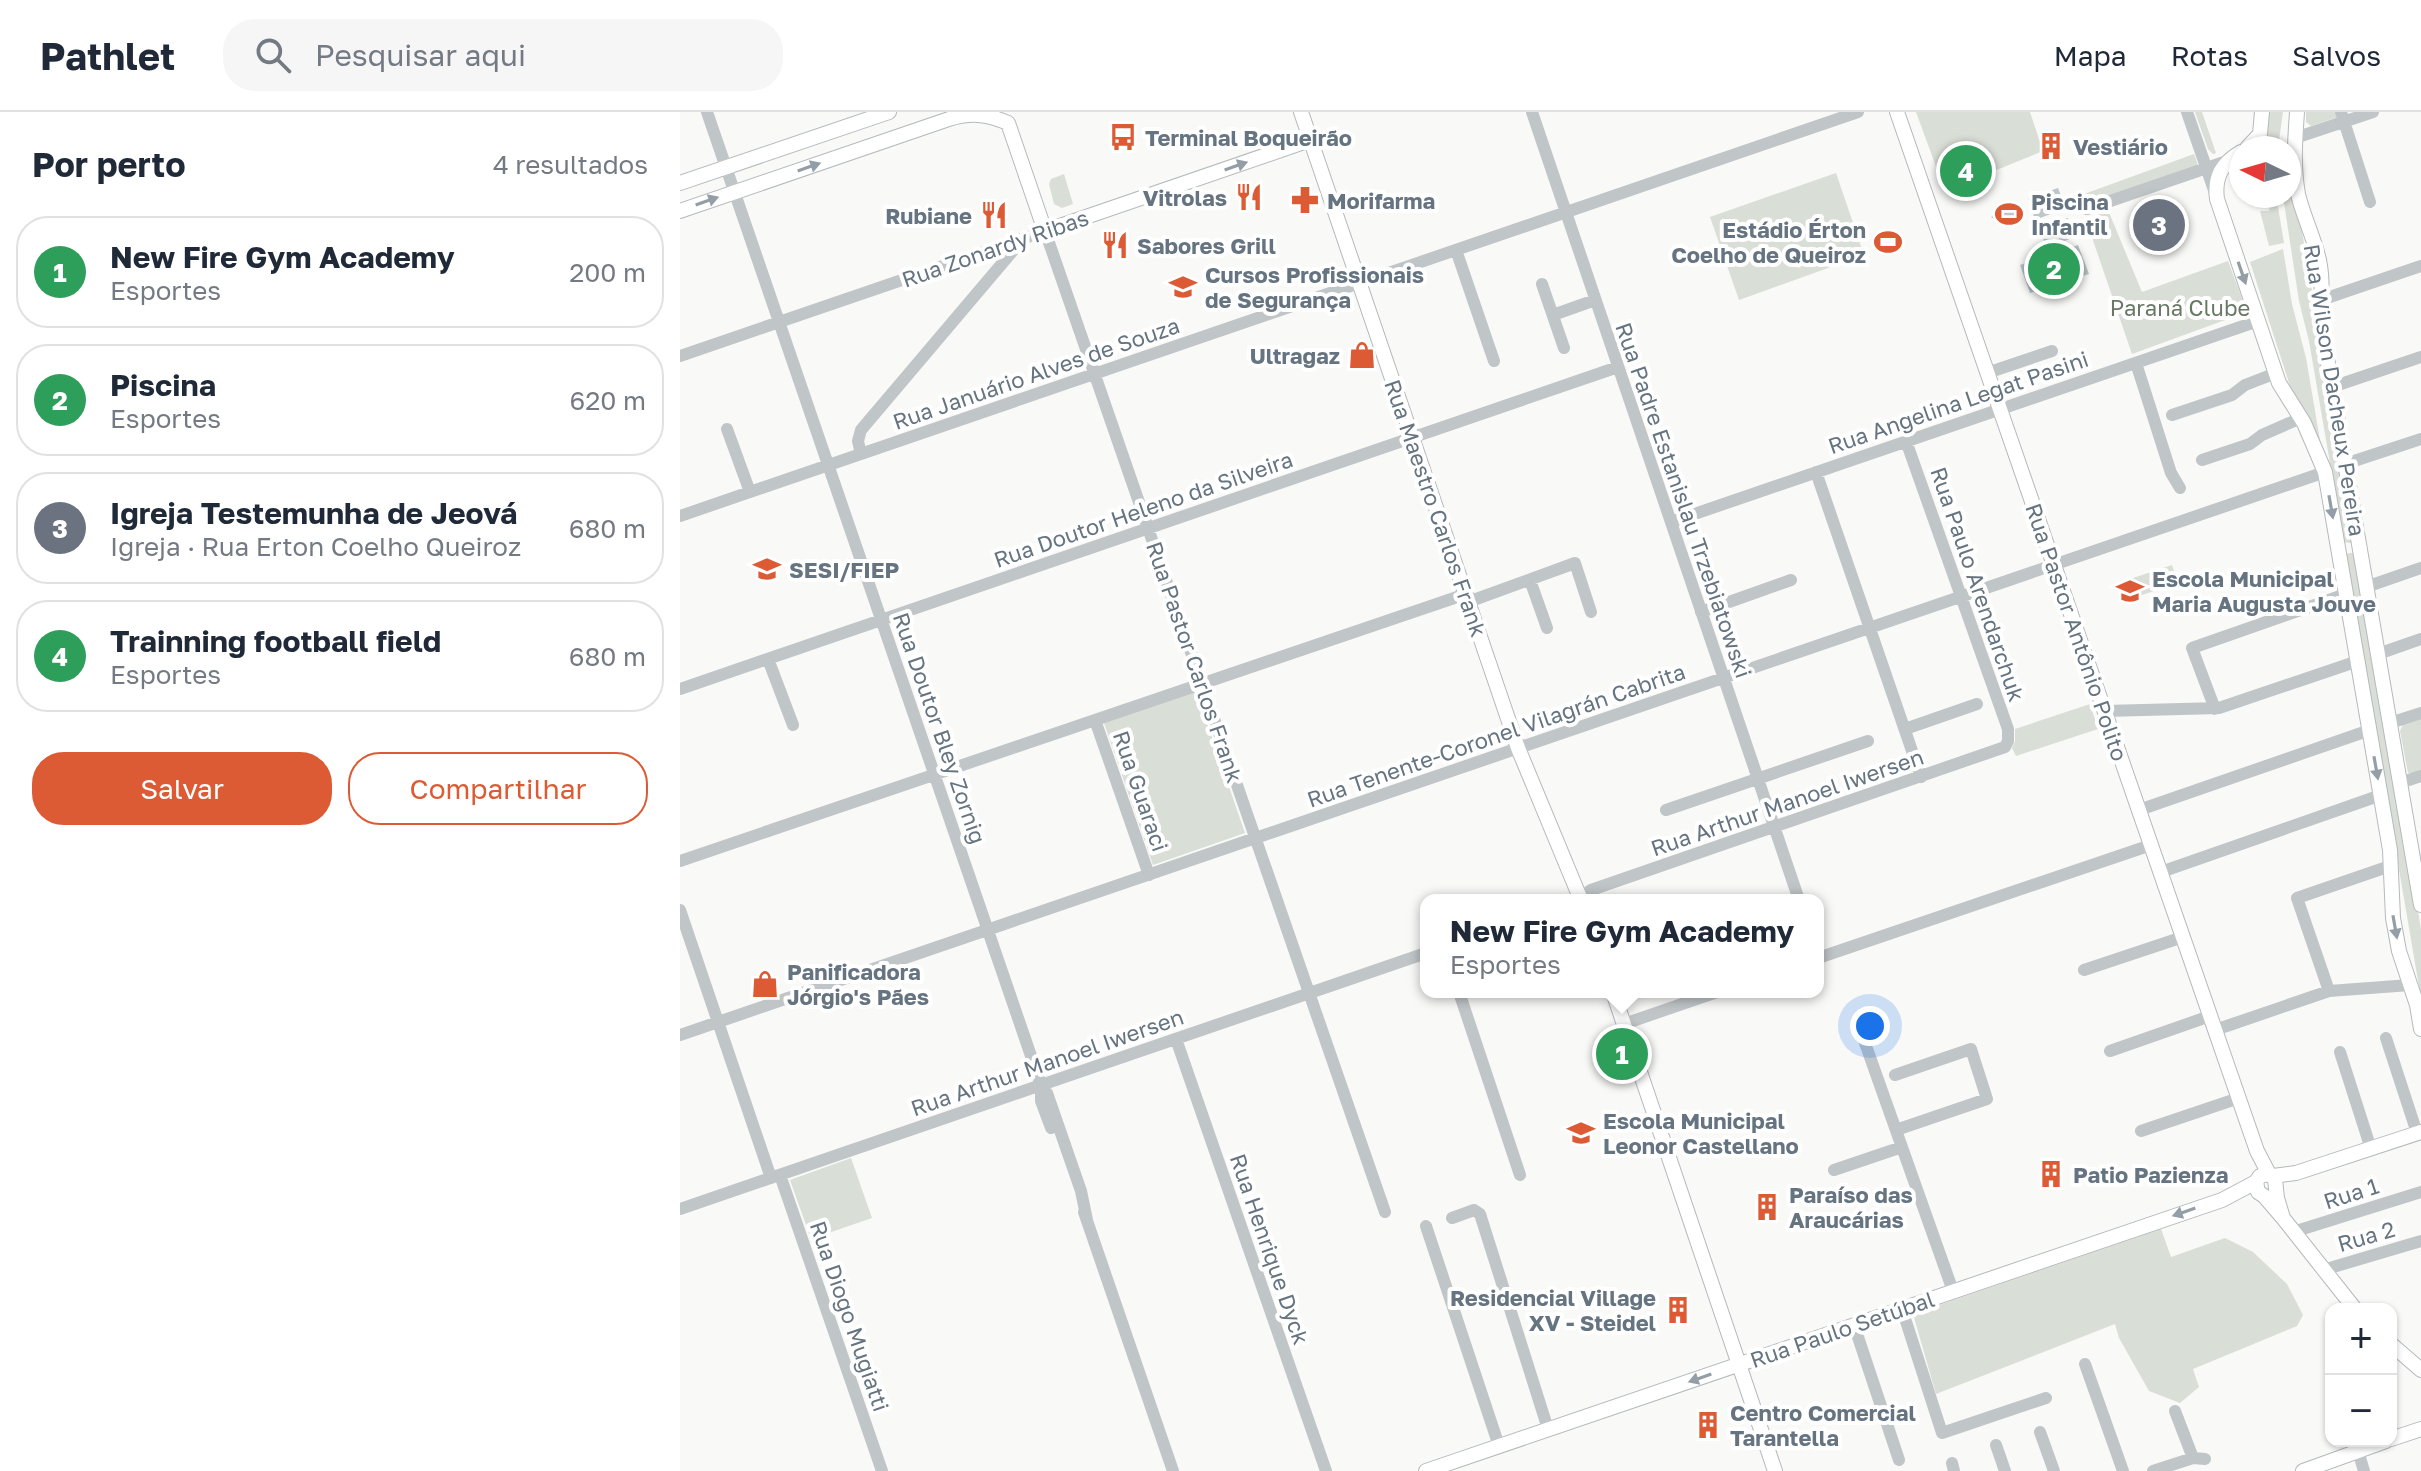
<!DOCTYPE html>
<html lang="pt">
<meta charset="utf-8">
<style>
body{margin:0;font-family:"Golos Text",sans-serif;background:#f6f6f7;color:#1f2937}
.controls{position:absolute;right:24px;bottom:24px;display:grid;overflow:hidden;border-radius:16px;box-shadow:0 2px 6px #0004}
.controls button{width:72px;height:72px;display:grid;place-items:center;padding:0;border:0;border-bottom:2px solid #e0e1e3;background:#fff;color:#1f2937;font:40px sans-serif}
.compass{position:absolute;left:1549px;top:24px;width:72px;height:72px;border-radius:50%;background:#fff;box-shadow:0 2px 6px #0004;rotate:275deg}
.you{position:absolute;left:1190px;top:914px;width:28px;height:28px;margin:-20px;border:6px solid #fff;border-radius:50%;background:#1a73e8;box-shadow:0 0 0 12px #1a73e833}
.badge{display:grid;place-items:center;width:52px;height:52px;border-radius:50%;background:#dc5b34;color:#fff;font-size:26px;font-weight:700}
.pin{position:absolute;translate:-50% -50%;border:4px solid #fff;box-shadow:0 2px 8px #0006}
.popup{position:absolute;left:740px;top:782px;width:404px;height:104px;box-sizing:border-box;display:grid;place-content:center;border-radius:16px;background:#fff;filter:drop-shadow(0 2px 6px #0005);font-size:26px;white-space:nowrap;color:#747a83}
.popup b{font-size:30px;color:#1f2937}
.popup::after{content:'';position:absolute;left:50%;top:100%;margin-left:-16px;border:16px solid transparent;border-top-color:#fff}
.list{margin:0;padding:0;list-style:none}
h2{display:flex;justify-content:space-between;align-items:center;height:104px;margin:0;padding:0 32px;font-size:34px}
h2 small{font-size:26px;font-weight:400;color:#747a83}
.list li{display:grid;grid-template-columns:52px 1fr auto;gap:24px;align-items:center;box-sizing:border-box;height:112px;margin:0 16px 16px;padding:0 16px;border:2px solid #e0e1e3;border-radius:32px}
.list b{display:block;font-size:30px;white-space:nowrap}
.list p{margin:0;font-size:26px;white-space:nowrap;color:#747a83}
.list em{font-size:26px;font-style:normal;color:#747a83}
.actions{display:flex;gap:16px;padding:24px 32px}
.actions a{flex:1;padding:18px 0;border:2px solid #dc5b34;border-radius:32px;text-align:center;font-size:28px;color:#dc5b34}
.actions .main{background:#dc5b34;color:#fff}
.icon{flex:none;width:44px;height:44px;fill:none;stroke:currentColor;stroke-width:2;stroke-linecap:round;stroke-linejoin:round}
.map{position:relative;flex:none;width:1741px;height:1359px;overflow:hidden}
header{display:flex;align-items:center;gap:48px;box-sizing:border-box;height:112px;padding:0 40px;background:#fff;border-bottom:2px solid #e0e1e3}
header strong{font-size:38px}
nav{display:flex;gap:44px;margin-inline-start:auto;font-size:28px}
.search{width:560px;height:72px;background:#f6f6f7;display:flex;align-items:center;gap:20px;box-sizing:border-box;padding:0 28px;border-radius:32px;color:#747a83;font-size:30px}
main{display:flex}
aside{flex:1;background:#fff}
.map>svg:first-child{display:block}
</style>
<header>
<strong>Pathlet</strong>
<div class="search"><svg class="icon" aria-label="search" viewBox="0 0 24 24"><circle cx="10" cy="10" r="6"/><path d="M15 15l6 6"/></svg>Pesquisar aqui</div>
<nav><a>Mapa</a><a>Rotas</a><a>Salvos</a></nav>
</header>
<main>
<aside>
<h2>Por perto<small>4 resultados</small></h2>
<ul class="list">
<li><span class="badge" style="background:#2e9e5b">1</span><div><b>New Fire Gym Academy</b><p>Esportes</p></div><em>200 m</em></li>
<li><span class="badge" style="background:#2e9e5b">2</span><div><b>Piscina</b><p>Esportes</p></div><em>620 m</em></li>
<li><span class="badge" style="background:#6b7280">3</span><div><b>Igreja Testemunha de Jeová</b><p>Igreja · Rua Erton Coelho Queiroz</p></div><em>680 m</em></li>
<li><span class="badge" style="background:#2e9e5b">4</span><div><b>Trainning football field</b><p>Esportes</p></div><em>680 m</em></li>
</ul>
<div class="actions"><a class="main">Salvar</a><a>Compartilhar</a></div>
</aside>
<div class="map">
<svg width="1741" height="1359" viewBox="0 0 1741 1359">
<rect width="100%" height="100%" fill="#f9f9f7"/>
<path fill="#d9ded6" d="M1236,0H1350L1363,39L1265,79Z
M1515,0H1522L1536,41L1533,42L1528,37Z
M1588,0H1603L1598,36H1578L1587,23Z
M1626,0H1656L1658,5L1631,14L1626,10Z
M1514,42L1518,53L1400,96L1396,85Z
M1609,42L1674,428L1670,431L1664,430L1658,392L1653,378L1650,351L1629,229L1619,189L1603,84H1609Z
M1156,61L1184,143L1059,188L1030,105Z
M384,62L393,92L382,96L374,92L369,72L371,67Z
M1597,89L1604,131L1589,134L1580,99H1589L1590,92Z
M1428,98L1462,180L1548,149L1567,200L1452,242L1406,108Z
M1603,137L1612,192L1626,246L1642,340L1611,277L1570,150Z
M1677,440L1741,817V886L1665,442Z
M1492,453L1498,471L1459,484L1453,466Z
M516,579L565,721L473,753L424,611Z
M1410,592L1418,617L1336,644L1332,636L1335,629V617Z
M1741,606V661L1734,663L1728,661L1720,619L1723,612Z
M171,1046L192,1106L131,1127L110,1068Z
M1481,1117L1491,1145L1545,1126L1573,1140L1607,1172L1623,1203L1617,1214L1513,1257L1519,1275L1500,1291L1469,1279L1439,1226L1435,1212L1256,1282L1233,1202Z"/>
<path fill="#bcc6cb" d="M1378,76L1386,96L1355,108L1348,86Z
M1335,91L1339,93L1342,104L1331,107L1323,114L1311,105L1322,100L1324,94Z
M1388,106L1395,125L1366,136L1360,115Z
M1398,133L1409,162L1350,181L1340,153Z"/>
<g fill="none" stroke-linecap="round" stroke-linejoin="round">
<g stroke="#b4b9bd" stroke-width="16">
<path id="major" d="M621,0L838,636L901,788
M1217,0L1577,1039L1589,1062
M1617,0C1615,28 1613,54 1618,82C1623,104 1634,125 1639,148C1643,167 1642,186 1640,205L1741,793
M1567,36L1580,22L1582,0
M1561,40C1542,51 1534,65 1537,87L1599,271L1624,311L1645,360L1710,738L1713,806L1719,839L1737,893L1741,917
M0,71L209,0
M0,99L269,7C290,0 307,2 328,11L365,119L630,28
M933,880L1095,1359
M1593,1064L1616,1061L1741,1020
M1603,1106L1597,1086L1595,1067L1589,1062L1580,1064L1576,1070L1578,1080L1584,1084L1603,1106L1675,1197
M1711,1232L1741,1258
M1711,1327L1741,1317
M746,1359L1542,1088L1576,1070
M1623,1359L1706,1329"/>
</g>
<path stroke="#c0c5c8" stroke-width="12" d="M27,0L361,973L367,981L401,1079L407,1108
M852,0L1119,788
M1507,0L1536,84
M1661,0L1690,90
M1615,26L1693,0
M1407,97L1547,49
M776,138L814,249
M862,172L884,236
M1641,188L1741,154
M873,203L915,188
M0,244L365,119L705,1100
M1456,251L1491,361L1500,376
M1307,261L1372,239
M1652,275L1741,245
M1492,303L1552,283L1565,273L1596,261
M47,317L70,380
M181,342L178,329L181,318L342,128
M1522,348L1570,332L1582,323L1621,306
M1665,352L1741,327
M1136,360L1241,665
M0,404L1178,0
M991,410L1578,209
M850,468L867,516
M1686,475L1741,456
M788,490L895,451L911,500
M1021,500L1111,468
M1698,542L1741,527
M88,547L113,613
M0,577L938,255
M1535,597L1512,536L1666,482
M1425,599L1539,596L1678,549
M415,608L469,763
M1710,611L1741,601
M1225,617L1297,592
M1720,671L1741,664
M986,698L1188,629
M1459,698L1690,618
M0,749L786,482
M1481,760L1701,683
M897,788L911,778L1325,635L1328,629V617L1226,329
M0,798L91,1066
M1138,846L1471,733
M1404,858L1503,825
M1649,879L1617,786L1710,754
M779,880L840,1063
M944,912L1037,880
M1179,914L1273,1179
M1535,918L1649,879L1730,873
M0,923L1645,360
M1706,926L1737,1021
M496,927L646,1359
M1430,939L1530,904
M1660,940L1691,1037
M1215,963L1291,937L1307,987L1216,1018
M361,973V989L371,1016
M1461,1019L1559,986
M1154,1058L1222,1035
M100,1063L202,1359
M0,1097L746,841
M404,1100L493,1359
M772,1106L794,1098L800,1102L868,1317
M746,1114L819,1334
M1613,1120L1741,1080
M1643,1158L1741,1129
M1222,1197L1262,1321L1366,1286
M1174,1213L1219,1348
M1405,1252L1443,1359
M1495,1299L1513,1346
M1360,1320L1374,1359
M1316,1333L1325,1359
M1678,1339L1684,1359
M1272,1351L1274,1359
M1473,1359L1513,1346L1525,1347"/>
<use href="#major" stroke="#fff" stroke-width="14"/>
</g>
<defs><path id="oneway-solid" d="M-6-.8H1V-3.2L6.5 0L1 3.2V.8H-6Z" transform="scale(2)"/></defs>
<g fill="#939ea6">
<use href="#oneway-solid" transform="translate(556 54) rotate(-19)"/>
<use href="#oneway-solid" transform="translate(129 55) rotate(-19)"/>
<use href="#oneway-solid" transform="translate(27 89) rotate(-19)"/>
<use href="#oneway-solid" transform="translate(1562 161) rotate(71)"/>
<use href="#oneway-solid" transform="translate(1651 395) rotate(80)"/>
<use href="#oneway-solid" transform="translate(1696 656) rotate(80)"/>
<use href="#oneway-solid" transform="translate(1715 815) rotate(80)"/>
<use href="#oneway-solid" transform="translate(1504 1100) rotate(161)"/>
<use href="#oneway-solid" transform="translate(1020 1266) rotate(161)"/>
</g>
<defs>
<g id="bus-bare" transform="scale(2.16)"><path d="M-5-6H5V4H4V6H2V4H-2V6H-4V4H-5ZM-3.5-4V0h7V-4ZM-3.5 1.2v1.5H-2V1.2ZM2 1.2v1.5H3.5V1.2Z" fill="#dc5b34" stroke="#fff" stroke-width="2.5" paint-order="stroke"/></g>
<g id="building-bare" transform="scale(2.16)"><path d="M-4-6H4V6H1V3H-1V6H-4ZM-2.5-4.3h1.7v1.8h-1.7ZM.8-4.3h1.7v1.8H.8ZM-2.5-1h1.7V.8h-1.7ZM.8-1h1.7V.8H.8Z" fill="#dc5b34" stroke="#fff" stroke-width="2.5" paint-order="stroke"/></g>
<g id="restaurant-bare" transform="scale(2.16)"><path d="M-5-6h1v4h1v-4h1v4h1v-4h1v5L-1.5 .5V6h-2V.5L-5-1ZM5-6V6H3V1.5H1.5Q1.5-4 5-6Z" fill="#dc5b34" stroke="#fff" stroke-width="2.5" paint-order="stroke"/></g>
<g id="pharmacy-bare" transform="scale(2.16)"><path d="M-2-6h4v4h4v4h-4v4h-4v-4h-4v-4h4Z" fill="#dc5b34" stroke="#fff" stroke-width="2.5" paint-order="stroke"/></g>
<g id="stadium-bare" transform="scale(2.16)"><path d="M0-5a6.5 5 0 1 0 0 10a6.5 5 0 1 0 0-10ZM-3.5-1.8h7v3.6h-7Z" fill="#dc5b34" stroke="#fff" stroke-width="2.5" paint-order="stroke"/></g>
<g id="university-bare" transform="scale(2.16)"><path d="M0-5L7-2L0 1L-7-2ZM-4 1L0 2.5L4 1V4Q0 6-4 4Z" fill="#dc5b34" stroke="#fff" stroke-width="2.5" paint-order="stroke"/></g>
<g id="shop-bare" transform="scale(2.16)"><path d="M-5-2.5h2.3a2.7 3.5 0 0 1 5.4 0H5L5.5 6h-11ZM-1.5-2.5h3a1.5 2.3 0 0 0-3 0Z" fill="#dc5b34" stroke="#fff" stroke-width="2.5" paint-order="stroke"/></g>
<g id="school-bare" transform="scale(2.16)"><path d="M0-5L7-2L0 1L-7-2ZM-4 1L0 2.5L4 1V4Q0 6-4 4Z" fill="#dc5b34" stroke="#fff" stroke-width="2.5" paint-order="stroke"/></g>
</defs>
<g fill-rule="evenodd">
<use href="#bus-bare" x="443" y="25"/>
<use href="#building-bare" x="1371" y="34"/>
<use href="#restaurant-bare" x="569" y="85"/>
<use href="#pharmacy-bare" x="625" y="88"/>
<use href="#stadium-bare" x="1329" y="102"/>
<use href="#restaurant-bare" x="314" y="103"/>
<use href="#stadium-bare" x="1208" y="130"/>
<use href="#restaurant-bare" x="435" y="133"/>
<use href="#university-bare" x="503" y="175"/>
<use href="#shop-bare" x="682" y="243"/>
<use href="#university-bare" x="87" y="457"/>
<use href="#school-bare" x="1450" y="479"/>
<use href="#shop-bare" x="85" y="872"/>
<use href="#school-bare" x="901" y="1021"/>
<use href="#building-bare" x="1371" y="1062"/>
<use href="#building-bare" x="1087" y="1095"/>
<use href="#building-bare" x="998" y="1198"/>
<use href="#building-bare" x="1028" y="1313"/>
</g>
<g text-anchor="middle" dominant-baseline="central" stroke-width="8" stroke-linejoin="round" paint-order="stroke">
<g font-size="22" font-weight="bold" fill="#657480" stroke="#fff" text-anchor="start">
<text x="465" y="25">Terminal Boqueirão</text>
<text x="1393" y="34">Vestiário</text>
<text x="547" y="85" text-anchor="end">Vitrolas</text>
<text x="647" y="88">Morifarma</text>
<text x="1351" y="89">Piscina<tspan x="1351" dy="25">Infantil</tspan></text>
<text x="292" y="103" text-anchor="end">Rubiane</text>
<text x="1186" y="117" text-anchor="end">Estádio Érton<tspan x="1186" dy="25">Coelho de Queiroz</tspan></text>
<text x="457" y="133">Sabores Grill</text>
<text x="525" y="162">Cursos Profissionais<tspan x="525" dy="25">de Segurança</tspan></text>
<text x="660" y="243" text-anchor="end">Ultragaz</text>
<text x="109" y="457">SESI/FIEP</text>
<text x="1472" y="466">Escola Municipal<tspan x="1472" dy="25">Maria Augusta Jouve</tspan></text>
<text x="107" y="859">Panificadora<tspan x="107" dy="25">Jórgio's Pães</tspan></text>
<text x="923" y="1008">Escola Municipal<tspan x="923" dy="25">Leonor Castellano</tspan></text>
<text x="1393" y="1062">Patio Pazienza</text>
<text x="1109" y="1082">Paraíso das<tspan x="1109" dy="25">Araucárias</tspan></text>
<text x="976" y="1185" text-anchor="end">Residencial Village<tspan x="976" dy="25">XV - Steidel</tspan></text>
<text x="1050" y="1300">Centro Comercial<tspan x="1050" dy="25">Tarantella</tspan></text>
</g>
<g font-size="22" fill="#657480" stroke="#fff">
<text transform="translate(315 136) rotate(-19)">Rua Zonardy Ribas</text>
<text transform="translate(356 261) rotate(-19)">Rua Januário Alves de Souza</text>
<text transform="translate(1655 278) rotate(81)">Rua Wilson Dacheux Pereira</text>
<text transform="translate(1278 290) rotate(-19)">Rua Angelina Legat Pasini</text>
<text transform="translate(1004 388) rotate(71)">Rua Padre Estanislau Trzebiatowski</text>
<text transform="translate(756 396) rotate(71)">Rua Maestro Carlos Frank</text>
<text transform="translate(463 397) rotate(-19)">Rua Doutor Heleno da Silveira</text>
<text transform="translate(1298 472) rotate(71)">Rua Paulo Arendarchuk</text>
<text transform="translate(1397 520) rotate(71)">Rua Pastor Antônio Polito</text>
<text transform="translate(515 550) rotate(71)">Rua Pastor Carlos Frank</text>
<text transform="translate(260 616) rotate(71)">Rua Doutor Bley Zornig</text>
<text transform="translate(816 623) rotate(-19)">Rua Tenente-Coronel Vilagrán Cabrita</text>
<text transform="translate(461 679) rotate(71)">Rua Guaraci</text>
<text transform="translate(1107 690) rotate(-19)">Rua Arthur Manoel Iwersen</text>
<text transform="translate(367 950) rotate(-19)">Rua Arthur Manoel Iwersen</text>
<text transform="translate(1671 1081) rotate(-18)">Rua 1</text>
<text transform="translate(1686 1124) rotate(-16)">Rua 2</text>
<text transform="translate(590 1137) rotate(71)">Rua Henrique Dyck</text>
<text transform="translate(170 1204) rotate(71)">Rua Diogo Mugiatti</text>
<text transform="translate(1162 1217) rotate(-19)">Rua Paulo Setúbal</text>
</g>
<g font-size="22" fill="#677964" stroke="#fff">
<text x="1500" y="195">Paraná Clube</text>
</g>
</g>
</svg>
<div class="controls">
<button>+</button>
<button>−</button>
</div>
<svg class="compass" viewBox="-18 -18 36 36"><path d="M0-13l5 13h-10z" fill="#e53935"/><path d="M0 13l5-13h-10z" fill="#747a83"/></svg>
<div class="you"></div>
<div class="pin badge" style="left:942px;top:942px;background:#2e9e5b">1</div>
<div class="popup"><b>New Fire Gym Academy</b>Esportes</div>
<div class="pin badge" style="left:1374px;top:157px;background:#2e9e5b">2</div>
<div class="pin badge" style="left:1479px;top:113px;background:#6b7280">3</div>
<div class="pin badge" style="left:1286px;top:59px;background:#2e9e5b">4</div>
</div>
</main>
